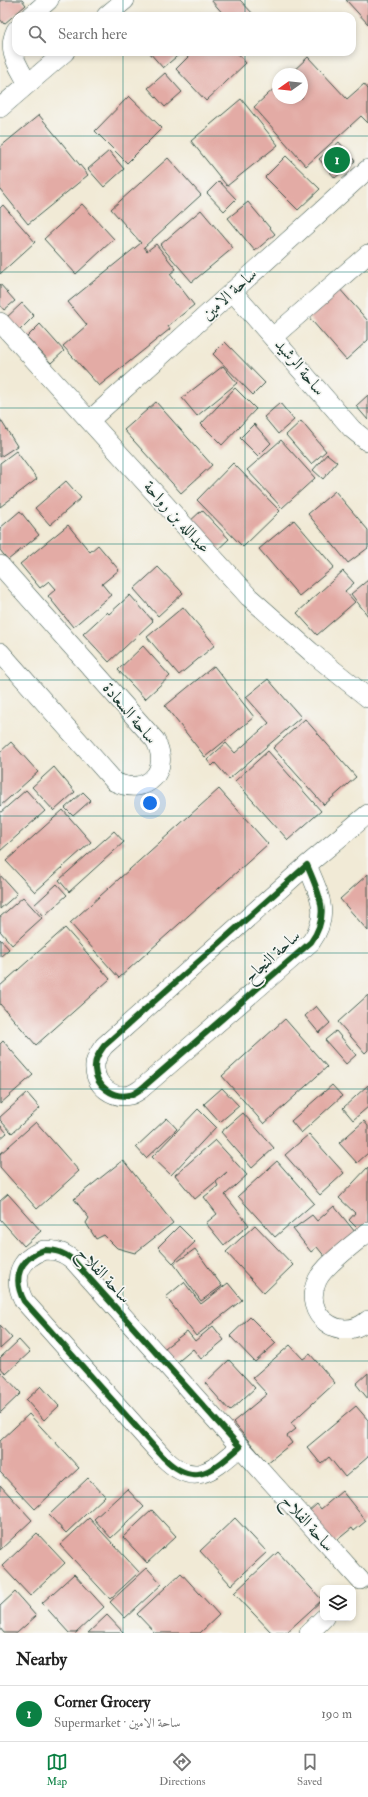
<!DOCTYPE html>
<meta charset="utf-8">
<style>
body{margin:0;font-family:"IM FELL Double Pica",Amiri,serif;background:#f6f6f6;color:#222}
.controls{position:absolute;right:12px;bottom:12px;display:grid;overflow:hidden;border-radius:8px;box-shadow:0 2px 6px #0003}
.controls button{width:36px;height:36px;display:grid;place-items:center;padding:0;border:0;border-bottom:1px solid #e0e0e0;background:#fff;color:#222;font:20px sans-serif}
.compass{position:absolute;left:272px;top:68px;width:36px;height:36px;border-radius:50%;background:#fff;box-shadow:0 2px 6px #0003;rotate:255deg}
.you{position:absolute;left:150px;top:803px;width:14px;height:14px;margin:-10px;border:3px solid #fff;border-radius:50%;background:#1a73e8;box-shadow:0 0 0 6px #1a73e833}
.badge{display:grid;place-items:center;width:26px;height:26px;border-radius:50%;background:#0b8043;color:#fff;font-size:13px;font-weight:700}
.pin{position:absolute;translate:-50% -50%;border:2px solid #fff;box-shadow:0 1px 4px #0006}
.list{margin:0;padding:0;list-style:none}
h2{display:flex;justify-content:space-between;align-items:center;height:52px;margin:0;padding:0 16px;font-size:17px}
h2 small{font-size:13px;font-weight:400;color:#767676}
.list li{display:grid;grid-template-columns:26px 1fr auto;gap:12px;align-items:center;box-sizing:border-box;height:56px;padding:0 16px;border-top:1px solid #e0e0e0}
.list b{display:block;font-size:15px;white-space:nowrap}
.list p{margin:0;font-size:13px;white-space:nowrap;color:#767676}
.list em{font-size:13px;font-style:normal;color:#767676}
.icon{flex:none;width:22px;height:22px;fill:none;stroke:currentColor;stroke-width:2;stroke-linecap:round;stroke-linejoin:round}
.map{position:relative;flex:none;width:368px;height:1633px;overflow:hidden}
.search{position:absolute;background:#fff;box-shadow:0 2px 6px #0003;left:12px;right:12px;top:12px;height:44px;display:flex;align-items:center;gap:10px;box-sizing:border-box;padding:0 14px;border-radius:12px;color:#767676;font-size:15px}
.sheet{height:108px;background:#fff}
nav{display:flex;justify-content:space-around;align-items:center;box-sizing:border-box;height:56px;border-top:1px solid #e0e0e0;background:#fff;font-size:11px;color:#767676}
nav a{display:grid;justify-items:center;gap:2px}
nav .on{color:#0b8043}
.map>svg:first-child{display:block}
</style>
<div class="map">
<svg width="368" height="1633" viewBox="0 0 368 1633">
<rect width="100%" height="100%" fill="#f6f6f2"/>
<filter id="ink" filterUnits="userSpaceOnUse"><feTurbulence type="fractalNoise" baseFrequency=".025" numOctaves="2"/><feDisplacementMap in="SourceGraphic" scale="8" xChannelSelector="R" yChannelSelector="G"/><feConvolveMatrix kernelMatrix="1 2 1 2 8 2 1 2 1" color-interpolation-filters="sRGB"/></filter>
<filter id="wash" filterUnits="userSpaceOnUse"><feTurbulence type="fractalNoise" baseFrequency=".012" numOctaves="4" result="noise"/><feDisplacementMap in="SourceGraphic" scale="16" xChannelSelector="R" yChannelSelector="G"/><feGaussianBlur stdDeviation="0.9" result="paint"/><feColorMatrix in="noise" values="0 0 0 0 0 0 0 0 0 0 0 0 0 0 0 0 0 1.4 0 .05"/><feComposite in="paint" operator="in"/></filter>
<g filter="url(#wash)">
<rect width="100%" height="100%" fill="#f1ead6"/>
<g id="blocks">
<path fill="#e3aba5" d="M0,0H22L26,5L4,24L0,19Z
M211,0H240L255,16H225Z
M346,0H368V24Z
M149,52H182L163,68Z
M193,52H236L246,63L206,101L176,69Z
M308,57L347,99L364,84L368,89V123L361,116L306,166L254,107L278,85V98H302V74H290Z
M165,73L182,92L165,107L148,88Z
M129,96L162,128L127,163L95,131Z
M241,99L278,145L227,186L191,141Z
M39,115L88,175L28,224L0,189V147Z
M339,142L355,161L335,178L319,159Z
M109,151L124,169L104,187L88,169Z
M286,156L320,189L298,210L265,177Z
M168,158L201,195L144,247L147,251L156,244L176,269L170,274L194,305L168,326L170,329L99,386L63,346L87,325L68,302L141,243L111,209Z
M219,181L236,199L224,211L207,193Z
M248,202L275,234L255,251L228,218Z
M82,204L114,239L76,274L44,239Z
M3,205L35,242L0,274V208Z
M201,210L233,248L192,282L160,245Z
M0,284L15,301L4,310L0,305Z
M338,287L368,321V340L346,360L306,314Z
M22,303L34,316L18,332L5,319Z
M40,324L64,351L51,363L27,337Z
M225,342L265,383L253,395L213,354Z
M223,366L237,383L197,416L182,398Z
M235,388L256,409L222,445L201,424Z
M368,395V420L356,406Z
M156,402L212,465L181,493L124,430Z
M280,403L294,420L278,434L264,417Z
M0,419L17,446L0,457Z
M301,421L326,451L311,464L286,435Z
M254,424L271,443L258,456L240,438Z
M281,440L315,478L282,508L247,470Z
M16,451L37,479L0,507V463Z
M327,454L337,462L323,479L313,470Z
M233,463L280,511L243,547L197,500Z
M66,481L81,498L50,525L35,508Z
M335,491L368,530V548L348,563L308,514Z
M202,510L229,539L214,553L187,524Z
M20,511L39,535L8,560L0,550V528Z
M294,520L334,567L299,596L259,549Z
M68,525L90,552L98,545L119,570L102,584L111,595L73,627L48,596L56,589L49,581L40,588L20,564Z
M158,567L183,593L158,616L134,589Z
M343,571L354,583L345,591L355,602L317,635L297,613Z
M368,580V616L351,594Z
M130,595L153,621L109,662L83,634L107,612L109,614Z
M183,607L215,645L179,675L147,637Z
M143,646L170,676L145,699L118,670Z
M214,666L254,717L205,757L165,706Z
M268,679L301,717L229,779L215,763L212,766L207,760L226,743L235,753L269,723L246,697Z
M305,719L356,777L324,805L273,748Z
M11,742L38,772L0,806V752Z
M268,751L321,811L288,840L235,781Z
M54,767L75,792L54,811L32,787Z
M219,789L268,844L119,978L70,923Z
M26,790L45,811L0,851V813Z
M83,792L91,800L73,816L65,808Z
M63,810L91,842L35,892L6,861Z
M114,831L124,842L69,892L59,880Z
M368,874V931L340,899Z
M0,875L17,894L0,909Z
M57,884L67,895L44,916L34,905Z
M23,897L42,918L12,945L0,931V917Z
M65,928L110,979L36,1045L0,1004V986Z
M0,939L9,949L0,957Z
M368,995V1050L365,1053L338,1022Z
M316,1006L330,1023L319,1033L305,1016Z
M285,1019L327,1067L264,1124L222,1076Z
M336,1031L356,1055L346,1064L325,1040Z
M3,1041L33,1075L0,1104V1044Z
M332,1085L342,1096L301,1133L291,1121Z
M368,1085V1107L353,1120L343,1108Z
M222,1088L239,1106L220,1122L204,1104Z
M27,1093L40,1108L12,1133L0,1120V1117Z
M198,1109L216,1127L171,1175L152,1157Z
M243,1113L274,1148L252,1168L221,1132Z
M167,1118L177,1129L146,1158L136,1147Z
M364,1121L368,1126V1153L357,1163L339,1143Z
M36,1122L79,1171L37,1209L0,1167V1154Z
M0,1125L7,1133L0,1139Z
M309,1134L344,1173L320,1195L285,1155Z
M215,1140L247,1175L225,1195L249,1225L224,1245L206,1223L217,1214L204,1197L218,1186L216,1182L227,1172L195,1199L175,1175Z
M123,1160L173,1223L135,1253L117,1248L104,1235L96,1239L86,1223L89,1218L74,1199Z
M277,1161L314,1203L275,1237L238,1196Z
M368,1167V1222L360,1231L349,1220L355,1213L339,1198Z
M8,1194L41,1231L24,1246L0,1219V1201Z
M334,1206L355,1232L330,1263L317,1247L311,1252L293,1229L312,1215L317,1221Z
M255,1225L293,1265L264,1293L226,1252Z
M179,1226L195,1242L173,1263L158,1247Z
M195,1249L222,1286L201,1301L174,1264Z
M184,1282L201,1304L228,1283L242,1300L196,1336L166,1297Z
M250,1317L276,1343L255,1362L230,1336Z
M0,1325L12,1338L0,1349Z
M213,1326L224,1340L201,1359L193,1349L173,1366L161,1351L187,1331L195,1341Z
M19,1340L30,1352L6,1374L0,1367V1358Z
M290,1345L303,1359L310,1354L335,1383L291,1423L296,1429L287,1436L292,1443L267,1463L233,1422L267,1394L252,1378Z
M229,1360L255,1388L230,1411L205,1383Z
M0,1371L21,1393L0,1413Z
M368,1373V1399L356,1384Z
M41,1386L59,1406L44,1420L26,1400Z
M356,1406L368,1420V1457L345,1477L329,1457L321,1464L307,1447Z
M29,1414L79,1468L35,1509L0,1472V1441Z
M88,1478L105,1496L66,1533L49,1515Z
M0,1485L32,1520L0,1550Z
M127,1489L144,1507L111,1538L94,1519Z
M342,1491L366,1521L354,1531L352,1528L331,1545L306,1514L317,1504L321,1509Z
M152,1510L176,1536L147,1563L123,1537Z
M89,1518L139,1572L110,1599L60,1545Z
M235,1518L267,1552L231,1585L200,1551Z
M37,1533L65,1563L30,1596L2,1566Z
M278,1552L322,1600L286,1633H272L234,1593Z
M147,1568L162,1584L125,1618L110,1602Z
M181,1573L219,1615L200,1633H155L137,1614Z
M74,1574L104,1607L76,1633H69L42,1603Z
M15,1592L36,1616L17,1633H4L0,1628V1606Z
M107,1615L124,1633H88Z"/>
</g>
</g>
<g filter="url(#ink)">
<use href="#blocks" fill-opacity="0" stroke="#3e574c" stroke-width="1"/>
<g fill="none" stroke-linecap="round" stroke-linejoin="round">
<g stroke="#3e574c" stroke-width="20">
<path id="street" d="M31,16L49,0
M106,16L125,0
M16,30C6,51 18,65 28,84
M0,108L65,52
M232,291L352,429L368,442
M0,322L249,597L311,652L368,698
M274,336L368,254
M90,420L368,169
M0,565L155,740C172,770 147,797 115,782L0,652
M307,865C319,894 331,914 311,942L141,1089C138,1091 134,1094 130,1095C113,1099 96,1086 95,1069C94,1060 99,1053 104,1046Z
M307,865L368,814
M368,1232C355,1243 323,1266 317,1281C301,1314 340,1345 368,1320
M44,1250C56,1250 63,1252 73,1260L240,1447C213,1470 195,1489 164,1458L24,1301C12,1278 19,1259 44,1250Z
M240,1447L360,1580
M309,1633L324,1618"/>
</g>
<use href="#street" stroke="#fff" stroke-width="19"/>
<g stroke="#f6f6f2" stroke-width="8">
<path id="cycleway" d="M307,865C319,894 331,914 311,942L141,1089C138,1091 134,1094 130,1095C113,1099 96,1086 95,1069C94,1060 99,1053 104,1046Z
M44,1250C56,1250 63,1252 73,1260L240,1447C213,1470 195,1489 164,1458L24,1301C12,1278 19,1259 44,1250Z"/>
</g>
<use href="#cycleway" stroke="#1b5e20" stroke-width="6"/>
</g>
</g>
<path fill="none" stroke="#0f766e" stroke-width="1" stroke-opacity="0.55" d="M123,0V16M245,0V16M123,52V1633M245,52V1633M0,136H368M0,272H368M0,408H368M0,544H368M0,680H368M0,816H368M0,953H368M0,1089H368M0,1225H368M0,1361H368M0,1497H368"/>
<g text-anchor="middle" dominant-baseline="central" stroke-width="3.5" stroke-linejoin="round" paint-order="stroke">
<g font-size="17" fill="#1f3d34" stroke="#f6f6f2">
<text transform="translate(229 294) rotate(-42)">ساحة الامين</text>
<text transform="translate(300 367) rotate(50)">ساحة الرشيد</text>
<text transform="translate(177 517) rotate(48)">عبدالله بن رواحة</text>
<text transform="translate(130 713) rotate(50)">ساحة السعادة</text>
<text transform="translate(272 956) rotate(-42)">ساحة النجاح</text>
<text transform="translate(104 1275) rotate(47)">ساحة الفلاح</text>
<text transform="translate(308 1523) rotate(48)">ساحة الفلاح</text>
</g>
</g>
</svg>
<div class="controls">
<button><svg class="icon" aria-label="layers" viewBox="0 0 24 24"><path d="M12 4l9 5-9 5-9-5zM3 14l9 5 9-5"/></svg></button>
</div>
<svg class="compass" viewBox="-18 -18 36 36"><path d="M0-13l5 13h-10z" fill="#e53935"/><path d="M0 13l5-13h-10z" fill="#767676"/></svg>
<div class="you"></div>
<div class="pin badge" style="left:337px;top:160px">1</div>
<div class="search"><svg class="icon" aria-label="search" viewBox="0 0 24 24"><circle cx="10" cy="10" r="6"/><path d="M15 15l6 6"/></svg>Search here</div>
</div>
<section class="sheet">
<h2>Nearby<small></small></h2>
<ul class="list">
<li><span class="badge">1</span><div><b>Corner Grocery</b><p>Supermarket · ساحة الامين</p></div><em>190 m</em></li>
</ul>
</section>
<nav>
<a class="on"><svg class="icon" aria-label="map" viewBox="0 0 24 24"><path d="M3 6l6-2 6 2 6-2v14l-6 2-6-2-6 2zM9 4v14M15 6v14"/></svg>Map</a>
<a><svg class="icon" aria-label="directions" viewBox="0 0 24 24"><path d="M12 3l9 9-9 9-9-9zM9 14v-3h6M13 9l2 2-2 2"/></svg>Directions</a>
<a><svg class="icon" aria-label="saved" viewBox="0 0 24 24"><path d="M7 4h10v16l-5-4-5 4z"/></svg>Saved</a>
</nav>
